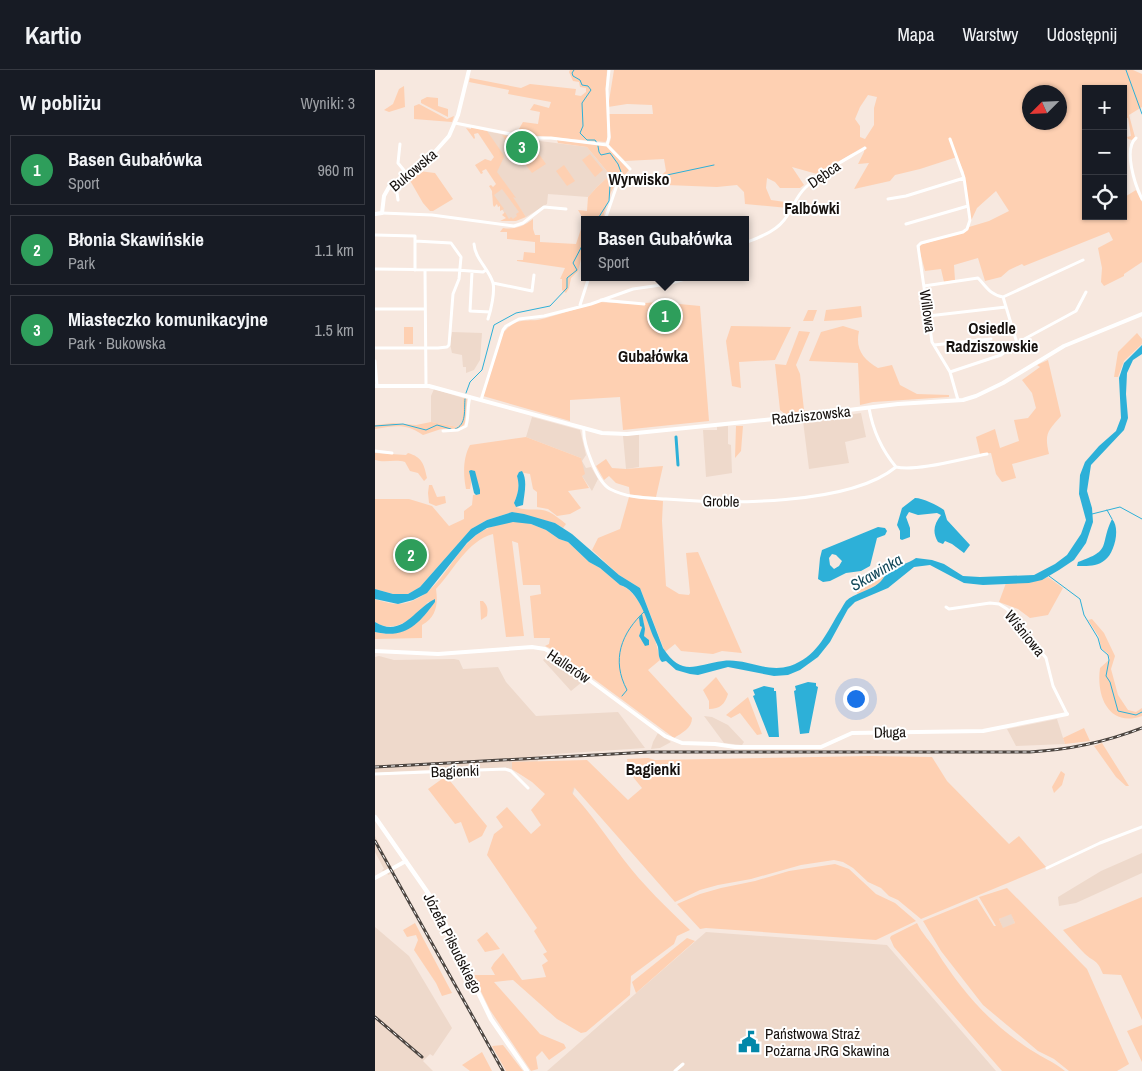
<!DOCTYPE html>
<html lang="pl">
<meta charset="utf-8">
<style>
body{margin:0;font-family:"Archivo Narrow",sans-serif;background:#20242c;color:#f1f3f6}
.controls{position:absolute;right:15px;top:15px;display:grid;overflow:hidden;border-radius:0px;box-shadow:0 1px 4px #0004}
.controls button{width:45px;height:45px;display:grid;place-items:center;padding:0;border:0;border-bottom:1px solid #363941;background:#171b24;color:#f1f3f6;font:25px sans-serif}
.compass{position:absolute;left:647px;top:15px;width:45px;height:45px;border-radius:50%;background:#171b24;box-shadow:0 1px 4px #0004;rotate:246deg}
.you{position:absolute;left:480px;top:628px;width:18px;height:18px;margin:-12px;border:4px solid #fff;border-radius:50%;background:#1a73e8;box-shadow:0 0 0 8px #1a73e833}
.badge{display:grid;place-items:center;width:32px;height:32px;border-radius:50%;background:#8c9099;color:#fff;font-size:16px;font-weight:700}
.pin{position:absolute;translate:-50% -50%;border:2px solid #fff;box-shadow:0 1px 5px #0006}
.popup{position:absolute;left:206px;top:146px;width:168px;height:65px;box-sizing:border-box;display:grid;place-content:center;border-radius:0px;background:#171b24;filter:drop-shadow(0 1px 4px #0005);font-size:16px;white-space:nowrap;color:#9ea1a6}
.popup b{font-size:19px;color:#f1f3f6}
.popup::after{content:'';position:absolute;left:50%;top:100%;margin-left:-10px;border:10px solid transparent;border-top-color:#171b24}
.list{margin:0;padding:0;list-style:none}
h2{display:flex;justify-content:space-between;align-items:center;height:65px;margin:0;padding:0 20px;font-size:21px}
h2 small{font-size:16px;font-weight:400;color:#9ea1a6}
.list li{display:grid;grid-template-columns:32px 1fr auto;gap:15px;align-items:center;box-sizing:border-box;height:70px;margin:0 10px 10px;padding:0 10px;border:1px solid #363941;border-radius:0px}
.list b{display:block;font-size:19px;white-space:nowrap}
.list p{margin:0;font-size:16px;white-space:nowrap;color:#9ea1a6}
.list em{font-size:16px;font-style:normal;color:#9ea1a6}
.icon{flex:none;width:28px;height:28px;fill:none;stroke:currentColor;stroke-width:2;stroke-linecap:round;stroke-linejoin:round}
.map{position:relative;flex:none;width:767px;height:1001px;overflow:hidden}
header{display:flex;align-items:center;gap:30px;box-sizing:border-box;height:70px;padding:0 25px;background:#171b24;border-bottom:1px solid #363941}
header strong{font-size:24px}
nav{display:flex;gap:28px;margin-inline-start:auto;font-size:18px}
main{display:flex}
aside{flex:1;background:#171b24}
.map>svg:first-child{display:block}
</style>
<header>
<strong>Kartio</strong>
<nav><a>Mapa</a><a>Warstwy</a><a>Udostępnij</a></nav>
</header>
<main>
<aside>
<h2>W pobliżu<small>Wyniki: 3</small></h2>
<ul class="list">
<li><span class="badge" style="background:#2e9e5b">1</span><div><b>Basen Gubałówka</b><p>Sport</p></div><em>960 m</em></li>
<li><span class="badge" style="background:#2e9e5b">2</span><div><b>Błonia Skawińskie</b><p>Park</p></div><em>1.1 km</em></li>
<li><span class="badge" style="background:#2e9e5b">3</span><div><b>Miasteczko komunikacyjne</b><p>Park · Bukowska</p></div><em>1.5 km</em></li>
</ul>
</aside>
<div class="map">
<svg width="767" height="1001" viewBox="0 0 767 1001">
<rect width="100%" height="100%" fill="#f7e8df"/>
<path fill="#eed9cb" d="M110,61L157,70L212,77L235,105L222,117L213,127L173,124L172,134L151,147L120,103L127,87Z
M127,115L146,142L139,150H134L117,124Z
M77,262L107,263L105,290L99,300L91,303V297H88L87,285L77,283L75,274Z
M59,319L88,328L87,353L83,357L56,352V326Z
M486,343L491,367L470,372L474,393L434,399L428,351Z
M157,347L205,360L211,385L207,391L211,398L216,397L223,409L217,421L207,406L206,388L151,367Z
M353,356V374L356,375L357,403L331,407L328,360H342V357Z
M264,364V397L251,399L248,366Z
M176,583L181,589H185L201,601L199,604L207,612L196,621L168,590Z
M4,586L19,590L79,589L84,590L88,599L123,597L131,612L161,646L243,642L270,678L165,685L162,693L201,714L194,736L160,712L134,698L66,699L0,703V587Z
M329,646L337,647L353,655L369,672L367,675L349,673Z
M682,649L690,674L641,676L632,659Z
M283,663L296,672L285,678L276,679L278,672Z
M0,766L16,796H18L20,799V802L13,805L12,803L10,804L7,800L9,799L0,782Z
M767,783V803L701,833L684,836L683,827L726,801Z
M636,843L640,853L628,859L624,849Z
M0,857L34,886L77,958L58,986L55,984L48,991L58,1001H0Z
M331,862L512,875L621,1001H172Z"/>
<path fill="#fed0b2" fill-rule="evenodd" d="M195,0H232C230,24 234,47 232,71L230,72L141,64L148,52L163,54L165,42L155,40L159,34L174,38L176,32L133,24L134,20L94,12L95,8L146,18L155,14L201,19L200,25L206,26L211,22V18L205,17L204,12L198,11L194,2Z
M239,0H758L767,4V37L754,45L760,67L757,70L753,69L752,67L756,66L753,48H748V19H711V146H748V128L761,120L767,132V192L749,204V206L729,216L726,212L727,198L723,178L738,170L734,162L649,196L647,194L634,200L626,207L610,211L603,188L579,195L580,210L569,212L566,199L550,201L545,182V175L588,162L594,157L614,151L634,141L621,121L602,138L595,153L589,102L582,87L545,99L520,105L515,111L479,119L494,93L483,94L489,82L490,76L442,104L417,97L429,115L425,118H405L400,112L392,108L391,118L396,130L410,132L413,138L370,134L369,122L362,115L342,117L241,113L236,122L227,150H210L209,178L203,201L196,208L194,218L191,223L187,220V209H185L190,198L142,191V190H148L149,182L160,183V172L132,169V162H125L128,158C140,160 149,156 158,149V159L160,165H165V172L201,174L209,150L203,140L212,141L213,127L222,117L235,105L212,77L183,73L182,70L232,76L254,100L248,107L249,108L279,112L291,101L289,89L250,91L234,75L236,68L233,44H278L277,35L252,34L233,37ZM654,22H684V52H654ZM493,25L502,27L499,38V55L490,69L485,67V56L480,49L485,37Z
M29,16L30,37L14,42L9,40L18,34L24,19Z
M52,27L63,28V36L73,39V47L46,33V30Z
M44,34L72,49L79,46L77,52L39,49V36Z
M96,57L112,61L128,84L129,87L122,102L141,128L138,127L151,147L141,151H125L131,148L127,145L130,142L134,149L136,147L138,149L142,146L141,144L144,142L127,119L119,125L129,139L125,141V136L123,137L122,134L119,137L118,135L117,121L114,116L116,115L118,117L121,114L111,99L107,101L108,103L106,104L100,95L110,89L116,91L119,87L103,63L99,64L100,68L99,69L91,58L96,59Z
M127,65L154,70L171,94L157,103L150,94L148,96Z
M215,84L228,100L220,107L207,90Z
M189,95L200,111L192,116L181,101Z
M44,101L60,103L78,129L58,141H55L48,133L33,107L36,103L39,105Z
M225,232L256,234L284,232L325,236L334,351L248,360L245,327L195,330V351L108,326L128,263C145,244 152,254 171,248C189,243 207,237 225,232Z
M486,236L487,247L468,250L449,251L451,240Z
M433,240H442L438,251H428Z
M356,256L416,257L400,290L364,292L366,318L357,316L351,271Z
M468,256L484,261C480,279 488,289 503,298L517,295L525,315L542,324L574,325V327L498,332L485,335L483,293L434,291L446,262Z
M29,257H38V274H29Z
M424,261L435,262L421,295L425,304L429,340L432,343L411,345L405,340L400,294L411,295Z
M762,263L767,269V274L749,291L743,307H739L743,282Z
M673,290L686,346C673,361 669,363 674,384L637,394L641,408L627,412L621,404L616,383L605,384L601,367L620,359L625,378L644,371L639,350L653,348L661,338L657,323L647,310L665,297L662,295Z
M88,328L92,329L90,352L88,357L83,360L66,359L48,365C30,353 21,356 0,359V355L18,353L41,355L56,352L83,357L87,353Z
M361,356H368L366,381L360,388Z
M151,367L206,388L210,404L207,406L214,418L193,421L206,438L195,444L182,446L173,439L162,437V422L158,419L155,404L144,402L142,406C145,417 143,423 139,433L141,437C152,442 163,437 174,442C180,445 186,450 191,454L188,458L180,453L137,442L112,450L96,459L45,517L33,524H18L0,519V429H34L57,436L74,456L89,449V441L97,435L98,425L105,424L94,401L97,409L95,419H91C88,404 88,388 95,375Z
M0,383L31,385L33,383C47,387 49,394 52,408L49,411L43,403L35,401L30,392C20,389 10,393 0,390Z
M231,389L237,398L251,399L288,396L281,427L255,425L254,417L241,413L234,406L229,410L221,396Z
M54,415H57L62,427L70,426L71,433L61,436L54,433L53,423Z
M254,427L288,431L287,451L291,516L304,524L314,525L315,523L311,483L323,482L367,583L347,581L338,584L306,581L300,574L290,582L265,518L244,505L217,480L223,468L245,459Z
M138,452H149L156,454L171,460L184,469L193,472L214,492L225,498L245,515C266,520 282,571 285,590L273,600L317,648C317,658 307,663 299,668L181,581L170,576L174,574L175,568H159L155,526L166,524L165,515H148L143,473L137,471L149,566L131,567L118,464C92,471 79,500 61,519C63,533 62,547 47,555V568L0,569V562C29,569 43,554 60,532H53C41,547 20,565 0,552V529C7,531 15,534 23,534C61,532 74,488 99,467C110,457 124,454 138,452ZM264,548L269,552V566L274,570L273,575L266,570L264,566L267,557L265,555Z
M511,497L514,501L505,513L483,525L478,514L491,510Z
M673,507L688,518L673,545L655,548L643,539L624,532L631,513H654Z
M105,531H108C113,536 113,539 112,546L106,550Z
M717,549L729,563L740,586L736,599L743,625L753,640L761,642L767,638V646C733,658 721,625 725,598L735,589L733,584L726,578L724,567L713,550Z
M341,607L353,624C350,634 345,639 334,639V631L328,620Z
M373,627L387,664L382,665L365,643L356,648L351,645Z
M709,658L715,671L690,674L688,668Z
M727,673L754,716H751L741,707L719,676Z
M495,686L557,687L572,711L634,774L644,766L671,797L546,849L523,830L514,826L506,818L493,812L478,798L468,792L459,790L426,795L376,809L343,815L325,820L300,832L199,717L197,723C216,744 232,767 249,790C268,815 292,838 315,860L302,866L299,874L256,906L255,925L211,962L206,963L182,949L138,910L119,912L165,964L189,974L191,978L174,990L167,981L161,987L163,999L156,1001L115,940L98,905H120L116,898L119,893L128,883L147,910L171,907L167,895L173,891L168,884L172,882L159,861L162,858L112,785L119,764L128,757L121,747L132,737L156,764L166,755L156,740L170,724L157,712L137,699V692L212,690L253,730L267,718L254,702L252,689L273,688L280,690Z
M686,701L690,704L687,715L679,723L677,717Z
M71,706L112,756L107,766L94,773L86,752L80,754L53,719Z
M460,794L474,799L501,824L520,833L541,851L501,870L331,858L325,859L302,834L325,824L346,818L380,811L414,801Z
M632,818L712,899L754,994L742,1001H694L679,989L663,981L608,935L566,881L548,851L602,829L619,856H621L604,827ZM636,844L640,853L628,858L624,849Z
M767,827V950L746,905L728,904C722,889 720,893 710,884C702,876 695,868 688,860Z
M40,853L77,923L67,926L61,913L39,880L43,870L41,865L32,867L28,860Z
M542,853C547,864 556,872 562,882C580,910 600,936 626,958C637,967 649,976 661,983C672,990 679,992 690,1001H627L519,877L515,868L516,866Z
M112,862L125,879L110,882L102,870Z
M312,868L320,871L261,923L257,912Z
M767,955V992L752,961Z
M128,975L148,1001H131L117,976Z
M107,982L117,1001H95L87,995Z"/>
<path fill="#2db0d8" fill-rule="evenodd" d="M767,275V284L758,290L752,303L751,324L753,348L749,360L716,395L712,421L717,438L718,452L711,473L699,490L684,500L667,510L654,513L608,515L589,513L555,495L539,497L513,518L480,532L473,539L455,572L443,587L425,600L413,605L399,606L353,597L323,605L315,604L301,600L291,591L287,592C283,588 284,583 283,577C282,574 280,570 278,566C272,551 264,520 245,515L225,498L214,492L193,472L184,469L171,460L156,454L138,452L112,458L101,465L92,473L52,523L38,530L23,534L0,529V519L18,524H33L45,517L96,459L112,450L137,442L149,444L180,453L197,464L244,505L265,518L288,578C307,607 319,595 348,591C371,588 391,603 415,596C441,587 450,566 463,544C466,540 468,535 471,531C479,523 495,521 504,513C508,510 510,504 514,501C522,495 533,494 541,488L557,490L569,494L588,506L605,507L659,505L680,494L692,485L706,464L711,450L704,424L705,405L710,392L724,376L741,361L746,348L744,308L749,293Z
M96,400L100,401L105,420V424L101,425L99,423L94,401Z
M147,401C153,410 149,425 148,435L141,437L139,433C143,423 145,417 142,406L144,402Z
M540,428C548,428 562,435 569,440L572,450L595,475L589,483L577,474L570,471L568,474L563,472C557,462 559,454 566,445L562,443L543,445L534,442L531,447L535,458V467L527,470L525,469V461L522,455L527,438Z
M737,449C746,458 739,484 730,490C722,497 712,496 702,496L703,492C738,480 724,476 737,449Z
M503,457L510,458L512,461L510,465L502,468L495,496L486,501L471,503L455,511L448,512L443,509L445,488L447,480ZM457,484L461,485L467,491L464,496L459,499L455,495L454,488Z
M60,529V532C43,555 30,569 0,562V552C27,569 40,538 60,529Z
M267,544L270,559L269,566L274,570V575L270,576L264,566L267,557L265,556L264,548Z
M433,612L441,613V616L443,617L434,663L425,664L419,621L421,620L420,616Z
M389,616L399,618V621H401L404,667H394L378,626L380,625L378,620Z"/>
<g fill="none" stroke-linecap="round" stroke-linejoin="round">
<path stroke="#2db0d8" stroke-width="1" d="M199,0L197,3L198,6L205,10L207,15L213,16L216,20L207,33L208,56L205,63L212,70H220L222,73
M751,0L767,44
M244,107L252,111L281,113L292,105L339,95
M222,150L234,131L235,115L246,102L243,94L235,83L226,85L224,82L223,76
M91,323L95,312L107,300L119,255L141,243L175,236L192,218V208L202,200L198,193L208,174L210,173
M0,356L28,354L51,360L62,355L76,359
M80,359C92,355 89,339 90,329
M732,440L737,449
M717,444L745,437L767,449
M674,506L705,529L709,545L723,568L726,579L733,585L734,590L731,606L735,612L743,641L761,645L767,642
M247,626L252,620C236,590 246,563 270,541"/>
<path stroke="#2db0d8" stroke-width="3" d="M301,367L303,395"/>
<path stroke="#fff" stroke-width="3" d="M80,53L156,68H176L232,75L255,99
M761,68C748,79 760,115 767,129
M575,69L589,108
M25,74L23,93L32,104
M232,75L234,67L232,19L234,0
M16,115L22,123L23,130
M513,129L531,126L589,108L595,150L592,159L588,162L546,173L543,176L557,272L575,302L583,330
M7,143L57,145L139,156L148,153L169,137L191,139
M230,150L242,115
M531,154L593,136
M0,165L40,166V171L76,173L86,187L84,209L78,224L74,275L72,277L63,278H0
M40,171V200
M370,173C385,167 403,161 412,146C418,137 422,125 431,117C448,101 470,90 490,78
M99,174C100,189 114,199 118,213C120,222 116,240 113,249
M0,199L82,200L108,202L111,200
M50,200L51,315
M97,202L95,241L115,242
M118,213L157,221L159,205
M549,216L603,208C611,216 615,225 628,227
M628,227L708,190
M628,227L642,273
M226,230L269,234
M205,235L214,207
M0,239H50
M553,246L631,237
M559,275L616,269
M0,291L2,316
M575,302L626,285L642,273L701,241L711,222
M106,330L128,260L131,256L144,249L169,246L216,234L258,219L293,214L317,207
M209,358C207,372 222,412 235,419C252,428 272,428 291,429C350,434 474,436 521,397C506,379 498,361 494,338
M68,361L83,360L91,356C94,346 92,337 95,327
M0,381L17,383
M521,397C541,402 590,388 612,384
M571,537L574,539L615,533L624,534L632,539L671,588L678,616L692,644
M0,704L130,699L136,701L153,718
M672,798L725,773L767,757
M300,1001L308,994"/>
<path stroke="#fff" stroke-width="4" d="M0,144L7,143L9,126L14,117L57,85L74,66L83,45L94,0
M0,316H54L227,363L252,364L408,348L523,334L588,330L601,326L628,313L689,276L767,244
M0,581L63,584L157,577L170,579L182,586L290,666L307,673L340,674L360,677H446L477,663L608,661L692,644
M0,808L31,791"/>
<path stroke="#fff" stroke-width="4.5" d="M0,747L60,833L116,949L152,1001"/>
<g stroke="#4c4540" stroke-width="3">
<path id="rail" d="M0,697L274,682H655C693,680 731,672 767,658
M0,771L128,1001
M0,947L47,987"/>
</g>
<use href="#rail" stroke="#fff" stroke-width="1" stroke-dasharray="4" stroke-linecap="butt"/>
</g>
<defs>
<g id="civic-bare" transform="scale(1.725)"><path d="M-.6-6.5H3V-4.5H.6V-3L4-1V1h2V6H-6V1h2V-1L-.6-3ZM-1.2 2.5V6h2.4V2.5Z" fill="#0287a9" stroke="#fff" stroke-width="2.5" paint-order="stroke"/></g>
</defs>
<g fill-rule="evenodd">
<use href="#civic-bare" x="374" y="972"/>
</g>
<g text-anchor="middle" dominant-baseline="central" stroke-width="4" stroke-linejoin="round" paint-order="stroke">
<g font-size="15" fill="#16110e" stroke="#fff">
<text transform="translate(38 100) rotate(-40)">Bukowska</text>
<text transform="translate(449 104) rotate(-35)">Dębca</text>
<text transform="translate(553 241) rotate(82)">Willowa</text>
<text transform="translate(436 345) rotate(-6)">Radziszowska</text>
<text transform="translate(346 431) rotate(1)">Groble</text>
<text transform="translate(650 563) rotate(51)">Wiśniowa</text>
<text transform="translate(194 596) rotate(34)">Hallerów</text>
<text transform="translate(515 662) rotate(-1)">Długa</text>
<text transform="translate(80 701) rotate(-2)">Bagienki</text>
<text transform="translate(78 873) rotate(63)">Józefa Piłsudskiego</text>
</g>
<g font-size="15" fill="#16110e" stroke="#fff" text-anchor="start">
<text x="390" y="963">Państwowa Straż<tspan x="390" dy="17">Pożarna JRG Skawina</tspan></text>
</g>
<g font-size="16" font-weight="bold" fill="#16110e" stroke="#fff">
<text x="264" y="109">Wyrwisko</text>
<text x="437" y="138">Falbówki</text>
<text x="617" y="258">Osiedle<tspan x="617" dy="18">Radziszowskie</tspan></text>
<text x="278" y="286">Gubałówka</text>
<text x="278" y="699">Bagienki</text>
</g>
<g font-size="16" font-style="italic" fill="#124758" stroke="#fff">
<text transform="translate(501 502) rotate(-30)">Skawinka</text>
</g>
</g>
</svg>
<div class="controls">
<button>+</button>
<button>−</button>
<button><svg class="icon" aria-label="locate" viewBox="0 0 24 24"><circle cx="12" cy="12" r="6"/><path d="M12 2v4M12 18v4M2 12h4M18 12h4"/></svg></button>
</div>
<svg class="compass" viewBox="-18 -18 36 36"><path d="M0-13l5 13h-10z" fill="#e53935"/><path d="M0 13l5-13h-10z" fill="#9ea1a6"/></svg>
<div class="you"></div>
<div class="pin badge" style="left:290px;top:246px;background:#2e9e5b">1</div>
<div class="popup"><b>Basen Gubałówka</b>Sport</div>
<div class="pin badge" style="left:36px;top:485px;background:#2e9e5b">2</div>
<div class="pin badge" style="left:147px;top:77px;background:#2e9e5b">3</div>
</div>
</main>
